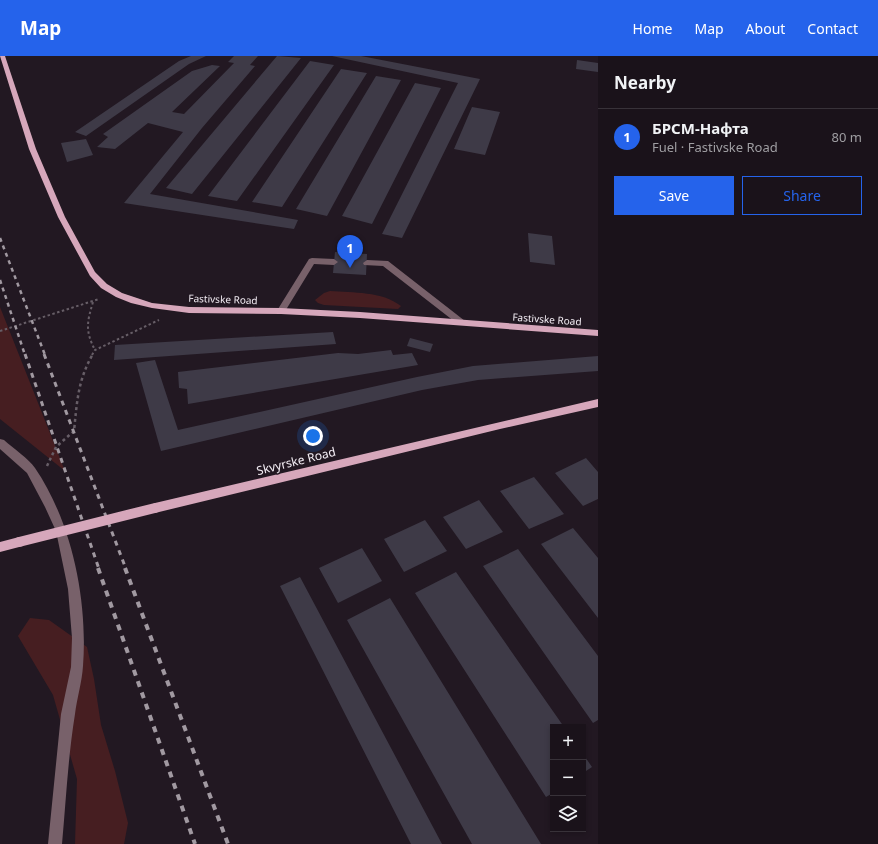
<!DOCTYPE html>
<meta charset="utf-8">
<style>
body{margin:0;font-family:"Noto Sans",sans-serif;background:#231b23;color:#f1f3f6}
.controls{position:absolute;right:12px;bottom:12px;display:grid;overflow:hidden;border-radius:0px;box-shadow:0 2px 6px #0003}
.controls button{width:36px;height:36px;display:grid;place-items:center;padding:0;border:0;border-bottom:1px solid #383239;background:#1a121a;color:#f1f3f6;font:20px sans-serif}
.you{position:absolute;left:313px;top:380px;width:14px;height:14px;margin:-10px;border:3px solid #fff;border-radius:50%;background:#1a73e8;box-shadow:0 0 0 6px #1a73e833}
.badge{display:grid;place-items:center;width:26px;height:26px;border-radius:50%;background:#2563eb;color:#fff;font-size:13px;font-weight:700}
.pin{position:absolute;translate:-50% -33px;filter:drop-shadow(0 1px 2px #0008)}
.pin::after{content:'';position:absolute;top:21px;width:14px;height:12px;background:inherit;clip-path:polygon(0 0,100% 0,50% 100%)}
.list{margin:0;padding:0;list-style:none}
h2{display:flex;justify-content:space-between;align-items:center;height:52px;margin:0;padding:0 16px;font-size:17px}
h2 small{font-size:13px;font-weight:400;color:#9f9ea2}
.list li{display:grid;grid-template-columns:26px 1fr auto;gap:12px;align-items:center;box-sizing:border-box;height:56px;padding:0 16px;border-top:1px solid #383239}
.list b{display:block;font-size:15px;white-space:nowrap}
.list p{margin:0;font-size:13px;white-space:nowrap;color:#9f9ea2}
.list em{font-size:13px;font-style:normal;color:#9f9ea2}
.actions{display:flex;gap:8px;padding:12px 16px}
.actions a{flex:1;padding:9px 0;border:1px solid #2563eb;border-radius:0px;text-align:center;font-size:14px;color:#2563eb}
.actions .main{background:#2563eb;color:#fff}
.icon{flex:none;width:22px;height:22px;fill:none;stroke:currentColor;stroke-width:2;stroke-linecap:round;stroke-linejoin:round}
.map{position:relative;flex:none;width:598px;height:788px;overflow:hidden}
header{display:flex;align-items:center;gap:24px;box-sizing:border-box;height:56px;padding:0 20px;background:#2563eb;color:#fff}
header strong{font-size:19px}
nav{display:flex;gap:22px;margin-inline-start:auto;font-size:14px}
main{display:flex}
aside{flex:1;background:#1a121a}
.map>svg:first-child{display:block}
</style>
<header>
<strong>Map</strong>
<nav><a>Home</a><a>Map</a><a>About</a><a>Contact</a></nav>
</header>
<main>
<div class="map">
<svg width="598" height="788" viewBox="0 0 598 788">
<rect width="100%" height="100%" fill="#221822"/>
<path fill="#461e21" d="M330,235C353,237 382,235 401,250L398,253L324,249L318,247L315,244L324,237Z
M0,251L65,415L0,363Z
M30,562L49,564L87,591L94,623L101,669L115,715L128,767L124,788H75L77,723L53,639L18,580Z"/>
<path fill="#3e3a47" d="M191,0H206L189,8L86,80L75,76L179,5Z
M234,0H258L250,9L255,10L202,72L150,138L298,164L294,173L124,147L183,76L148,67L115,93L97,91L108,81L103,78L192,15L212,9L220,10L172,56L184,58L234,7L228,6Z
M277,0L301,2L192,138L166,132Z
M332,0H361L480,23L402,182L382,178L458,27Z
M577,4L598,7V16L576,13Z
M310,5L334,9L237,145L208,140Z
M341,13L367,17L282,151L252,146Z
M376,20L401,24L327,160L296,153Z
M415,27L441,32L372,168L342,160Z
M472,51L500,56L485,99L454,93Z
M86,83L93,99L67,106L61,87Z
M528,177L552,180L555,209L530,206Z
M335,196L367,198L366,219L333,217Z
M333,276L336,288L114,304L115,289Z
M410,282L433,288L430,296L407,290Z
M391,294L393,299L412,297L418,309L188,348L187,333L179,332L178,316L338,297L358,298Z
M598,300V315L478,324L422,334L161,395L136,307L155,304L178,374L417,321L473,310Z
M586,402L598,416V443L583,450L555,417Z
M534,421L564,458L529,473L500,435Z
M479,444L503,476L466,493L443,461Z
M425,464L447,495L404,516L384,483Z
M573,472L598,502V562L541,488Z
M362,492L382,525L338,547L319,512Z
M518,493L598,600V664L593,667L483,510Z
M456,516L564,671H553V737L546,741L415,537Z
M300,521L442,788H411L280,530Z
M390,542L541,788H472L347,564Z
M583,698L592,711L583,717Z"/>
<g fill="none" stroke-linecap="round" stroke-linejoin="round">
<path stroke="#675e67" stroke-width="2" stroke-dasharray="2.5 2.5" stroke-linecap="butt" d="M93,246C87,266 85,275 95,294
M0,275L99,243
M92,299L95,294L159,264"/>
<path stroke="#675e67" stroke-width="2.5" stroke-dasharray="3 3" stroke-linecap="butt" d="M47,410L56,391L74,375C77,346 78,323 93,298"/>
<path fill="#78616a" fill-rule="evenodd" d="M312,202L334,203L338,206L334,209L314,208L284,257H278L277,255L278,253L309,203Z
M367,204L388,205L465,265L466,267L465,269H459L383,210L364,209L363,207Z
M0,383L4,384C13,392 29,403 35,412C72,466 88,545 83,610C82,626 77,642 75,658C68,701 66,745 62,788H48L61,658L71,611L72,582L68,533L56,475L45,451L27,417L0,393Z"/>
<path fill="#d6a7bb" fill-rule="evenodd" d="M0,0H5L36,93L65,161L95,216L107,228L122,237L152,247L189,251L281,252L360,256L598,274V280L360,262L281,258L189,257L152,252L131,247L116,241L101,232L90,220L58,161L29,93Z
M598,343V351L500,373L155,457L151,455L150,452L151,449L155,447Z
M19,481L23,482L25,486L23,490L0,496V486Z"/>
<path stroke="#a199a1" stroke-width="2.5" stroke-dasharray="4 4" stroke-linecap="butt" d="M0,182L45,299
M0,224L25,299"/>
<path stroke="#a199a1" stroke-width="3" stroke-dasharray="5 5" stroke-linecap="butt" d="M25,298L99,513
M44,298L126,513"/>
<path stroke="#a199a1" stroke-width="4" stroke-dasharray="6 6" stroke-linecap="butt" d="M98,512L195,788
M125,512L228,788"/>
<path stroke="#d6a7bb" stroke-width="10" d="M19,486L155,452"/>
</g>
<g text-anchor="middle" dominant-baseline="central" stroke-width="3" stroke-linejoin="round" paint-order="stroke">
<g font-size="10" fill="#f3edf4" stroke="#221822">
<text transform="translate(223 243) rotate(2)">Fastivske Road</text>
<text transform="translate(547 263) rotate(4)">Fastivske Road</text>
</g>
<g font-size="12" fill="#f3edf4" stroke="#221822">
<text transform="translate(296 405) rotate(-14)">Skvyrske Road</text>
</g>
</g>
</svg>
<div class="controls">
<button>+</button>
<button>−</button>
<button><svg class="icon" aria-label="layers" viewBox="0 0 24 24"><path d="M12 4l9 5-9 5-9-5zM3 14l9 5 9-5"/></svg></button>
</div>
<div class="you"></div>
<div class="pin badge" style="left:350px;top:212px">1</div>
</div>
<aside>
<h2>Nearby<small></small></h2>
<ul class="list">
<li><span class="badge">1</span><div><b>БРСМ-Нафта</b><p>Fuel · Fastivske Road</p></div><em>80 m</em></li>
</ul>
<div class="actions"><a class="main">Save</a><a>Share</a></div>
</aside>
</main>
